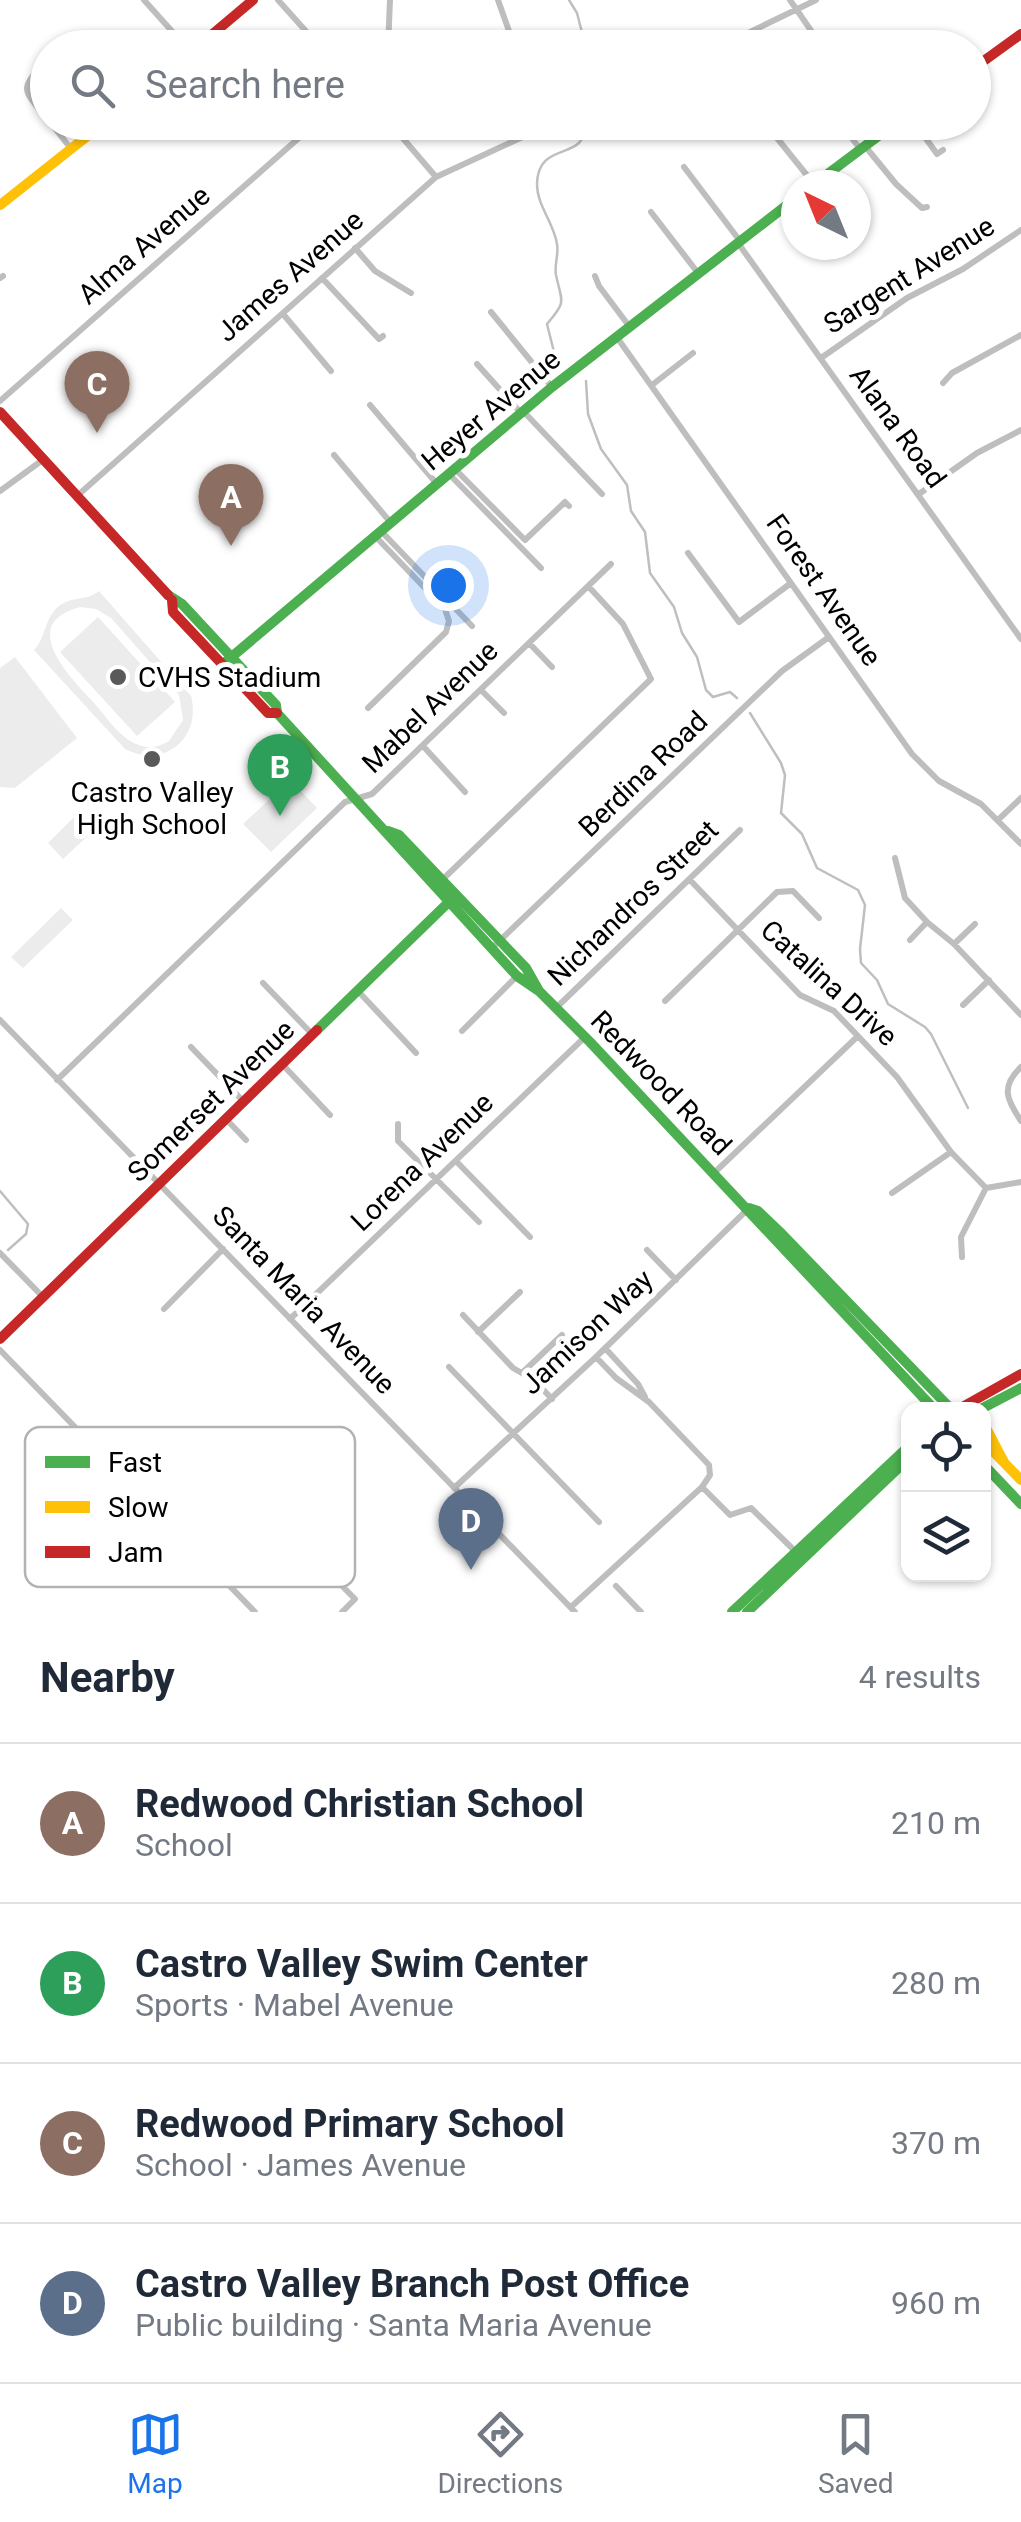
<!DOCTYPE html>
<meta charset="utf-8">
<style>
body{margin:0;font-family:Roboto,sans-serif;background:#f2f2f3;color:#1f2937}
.controls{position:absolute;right:30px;bottom:30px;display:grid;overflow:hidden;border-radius:20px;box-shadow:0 2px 8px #0004}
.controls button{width:90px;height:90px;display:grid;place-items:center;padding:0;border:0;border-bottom:2px solid #e0e1e3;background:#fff;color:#1f2937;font:50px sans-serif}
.compass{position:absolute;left:781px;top:170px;width:90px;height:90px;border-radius:50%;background:#fff;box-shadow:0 2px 8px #0004;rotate:317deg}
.you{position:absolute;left:448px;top:585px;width:35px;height:35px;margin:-25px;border:8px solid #fff;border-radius:50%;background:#1a73e8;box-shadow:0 0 0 15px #1a73e833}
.badge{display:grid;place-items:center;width:65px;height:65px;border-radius:50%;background:#1a73e8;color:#fff;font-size:32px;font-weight:700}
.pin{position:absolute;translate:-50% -82px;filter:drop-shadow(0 2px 5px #0008)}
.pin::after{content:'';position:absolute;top:52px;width:35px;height:30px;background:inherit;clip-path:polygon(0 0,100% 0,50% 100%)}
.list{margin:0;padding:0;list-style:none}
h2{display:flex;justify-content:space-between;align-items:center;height:130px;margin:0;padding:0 40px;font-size:42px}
h2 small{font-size:32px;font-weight:400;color:#747a83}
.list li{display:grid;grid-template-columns:65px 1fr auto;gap:30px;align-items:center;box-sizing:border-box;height:160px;padding:0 40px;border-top:2px solid #e0e1e3}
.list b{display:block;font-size:38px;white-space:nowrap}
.list p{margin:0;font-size:32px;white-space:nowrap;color:#747a83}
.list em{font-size:32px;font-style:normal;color:#747a83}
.icon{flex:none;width:55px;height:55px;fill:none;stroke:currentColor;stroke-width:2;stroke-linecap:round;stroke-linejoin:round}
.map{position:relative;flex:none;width:1021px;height:1612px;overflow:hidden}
.search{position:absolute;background:#fff;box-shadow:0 2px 8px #0004;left:30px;right:30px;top:30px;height:110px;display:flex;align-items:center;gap:25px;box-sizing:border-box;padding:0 35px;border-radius:55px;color:#747a83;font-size:38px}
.sheet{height:770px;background:#fff}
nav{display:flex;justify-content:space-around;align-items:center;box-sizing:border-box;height:140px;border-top:2px solid #e0e1e3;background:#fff;font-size:28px;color:#747a83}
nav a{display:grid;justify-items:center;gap:5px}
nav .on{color:#1a73e8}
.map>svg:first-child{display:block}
</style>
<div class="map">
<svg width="1021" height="1612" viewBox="0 0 1021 1612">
<rect width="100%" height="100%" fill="#fff"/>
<path fill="#ececec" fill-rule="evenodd" d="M99,591L191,696C202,739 163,769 125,749L34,650C46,638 44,618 59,606C72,596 87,601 99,591ZM80,607L96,609L111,618L179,695L183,720L169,741C159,747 149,749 139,745C120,739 106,716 94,703C71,678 16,624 80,607Z
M98,617L175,702L137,736L60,652Z
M15,657L77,738L15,788L0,787V668Z
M290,780L317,808L271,852L243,824Z
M76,815L92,832L63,859L48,843Z
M61,908L73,920L23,968L11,957Z"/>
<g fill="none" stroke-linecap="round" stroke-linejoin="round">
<path stroke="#bfbfbf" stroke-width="2.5" d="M569,0L577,13L586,48
M556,360L547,324C567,301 562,303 556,275C554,264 559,255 557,244C554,223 537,206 537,184C538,138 588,164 585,122
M586,381L588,414L601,449L627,485L631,511L645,532L650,573L674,607L682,633L697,657L706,690L713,697L730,692L737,698
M750,713L781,763L785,775L781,813L802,834L817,868L858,890L865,905L860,949L861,963L877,980L888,1004L925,1027L931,1034L968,1108
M0,1191L28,1224L26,1234L8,1250"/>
<path stroke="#bebebe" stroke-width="6" d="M144,0L187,48
M278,0L321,48
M498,0L515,48
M790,0L823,48
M53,48L62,42L69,48
M388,48L390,0
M717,48L816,0
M48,59C19,90 21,87 48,120
M50,122L72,150
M389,122L436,177
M764,122L814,184
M840,122L860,149
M914,122L937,154L943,150
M741,125L748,122
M865,146L896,184L922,208L927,207
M684,167L740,241
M651,212L698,273
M738,243L1021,639
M355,248L375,271L411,293
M595,276L599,286L629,326
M0,278L3,276
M322,278L379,339L383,336
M491,312L552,387
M283,314L331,371
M616,336L912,754L939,781L981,804L1021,844
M821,358L907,298L963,269L1021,230
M477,364L521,413
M943,383L952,373L1021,335
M652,385L693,353
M0,401L317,122
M370,405L437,484
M523,411L602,494
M334,455L391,523
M455,469L525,540L565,502L569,506
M449,474L541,568
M0,491L44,459
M919,494L977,453L1021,430
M77,496L436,177L555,122
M381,531L472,626
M688,553L739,622L791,583
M529,643L552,667
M481,690L504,713
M368,708L446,632L449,621L445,609L375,536
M423,746L465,792
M998,820L1021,798
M895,858L905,898L927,922L954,944L1021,1015
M690,880L800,995L834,1011L897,1077L951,1152L986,1188L1021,1182
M441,881L651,679L623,624L589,587
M910,940L927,922
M954,944L975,924
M492,948L782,671L829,637
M263,983L312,1034
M358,991L416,1053
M665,1001L777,892L793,891L819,918
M963,1005L989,980
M556,1008L740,830
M0,1020L575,1612
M462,1031L517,976
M191,1047L244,1102
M282,1064L330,1115
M1021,1067C1000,1087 1007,1100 1021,1121
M57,1080L345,802L372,794L611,564
M226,1119L246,1140
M398,1124V1141L479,1222
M456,1161L530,1237
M715,1172L858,1036
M892,1193L951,1152
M647,1250L676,1280
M0,1253L43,1297
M962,1257L961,1237L986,1188
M164,1309L223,1249
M463,1315L513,1368L534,1380L552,1399
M290,1319L585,1037
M478,1332L520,1292
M605,1348L638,1384L645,1397
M0,1350L255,1612
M596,1357L616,1378L649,1402L709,1465L710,1475L702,1487L730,1515L751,1508L796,1552L805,1557
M449,1367L599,1522
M522,1373L562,1335
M242,1439L219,1461L355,1599L342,1612
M454,1488L596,1357L749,1208
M616,1586L641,1612
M571,1607L702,1487"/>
<path stroke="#4caf50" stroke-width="10" d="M813,185L897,122
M168,595L182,604L276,705L277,713L517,976L539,991L590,1042L935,1410
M222,665L552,387L796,198
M388,831L399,835L526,968L539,991
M317,1030L455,896
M749,1208L758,1211L779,1231L952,1410
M979,1410L1021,1388
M984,1465L1021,1504
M732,1612L908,1447
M747,1612L908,1459"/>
<path stroke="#ffc107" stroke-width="10" d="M0,205L105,122
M984,1424L1004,1462
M984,1442L1021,1480"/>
<path stroke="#c62828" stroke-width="10" d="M196,48L253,0
M974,68L1021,34
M0,412L168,595
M172,600L173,612L268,713H277
M0,1339L317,1030
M957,1410L1021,1374"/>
</g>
<g fill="#595959" stroke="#fff" stroke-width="4">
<circle cx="118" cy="677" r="10"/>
<circle cx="152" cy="759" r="10"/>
</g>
<g text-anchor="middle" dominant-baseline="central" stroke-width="10" stroke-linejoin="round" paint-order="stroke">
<g font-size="28" fill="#000" stroke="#fff">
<text transform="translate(144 245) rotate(-41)">Alma Avenue</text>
<text transform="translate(909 275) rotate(-32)">Sargent Avenue</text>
<text transform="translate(290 276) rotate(-41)">James Avenue</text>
<text transform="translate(491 410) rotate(-40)">Heyer Avenue</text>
<text transform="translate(898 427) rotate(54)">Alana Road</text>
<text transform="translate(824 590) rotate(55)">Forest Avenue</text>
<text transform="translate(430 707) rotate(-44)">Mabel Avenue</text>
<text transform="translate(643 774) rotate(-44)">Berdina Road</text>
<text transform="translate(633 903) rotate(-44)">Nichandros Street</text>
<text transform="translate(829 983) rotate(42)">Catalina Drive</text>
<text transform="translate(661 1083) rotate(46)">Redwood Road</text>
<text transform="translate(211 1101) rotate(-44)">Somerset Avenue</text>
<text transform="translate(422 1162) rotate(-44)">Lorena Avenue</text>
<text transform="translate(304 1300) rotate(46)">Santa Maria Avenue</text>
<text transform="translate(587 1332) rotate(-43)">Jamison Way</text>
</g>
<g font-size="28" fill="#000" stroke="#fff" text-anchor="start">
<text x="138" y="677">CVHS Stadium</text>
<text x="152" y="792" text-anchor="middle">Castro Valley<tspan x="152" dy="32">High School</tspan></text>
</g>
</g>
<rect x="25" y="1427" width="330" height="160" rx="15" fill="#fff" stroke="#b2b2b2" stroke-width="2.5"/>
<rect x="45" y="1456" width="45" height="12" fill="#4caf50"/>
<rect x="45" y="1501" width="45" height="12" fill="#ffc107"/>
<rect x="45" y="1546" width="45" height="12" fill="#c62828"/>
<g font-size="28" fill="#000">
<text x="108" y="1472">Fast</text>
<text x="108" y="1517">Slow</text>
<text x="108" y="1562">Jam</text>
</g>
</svg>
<div class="controls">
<button><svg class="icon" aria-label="locate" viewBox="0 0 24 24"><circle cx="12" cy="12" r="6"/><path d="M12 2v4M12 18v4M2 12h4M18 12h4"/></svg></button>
<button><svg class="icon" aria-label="layers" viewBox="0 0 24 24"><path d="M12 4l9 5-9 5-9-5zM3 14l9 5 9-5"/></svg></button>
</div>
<svg class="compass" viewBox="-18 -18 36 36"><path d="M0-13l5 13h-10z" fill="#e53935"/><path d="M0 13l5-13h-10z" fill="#747a83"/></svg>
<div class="you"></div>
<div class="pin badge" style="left:231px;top:546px;background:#8d6e63">A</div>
<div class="pin badge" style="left:280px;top:816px;background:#2e9e5b">B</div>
<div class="pin badge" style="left:97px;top:433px;background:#8d6e63">C</div>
<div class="pin badge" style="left:471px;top:1570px;background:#5c6f8a">D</div>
<div class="search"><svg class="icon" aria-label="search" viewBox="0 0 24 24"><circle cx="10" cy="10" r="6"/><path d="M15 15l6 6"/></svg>Search here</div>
</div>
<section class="sheet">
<h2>Nearby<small>4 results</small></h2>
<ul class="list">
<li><span class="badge" style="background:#8d6e63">A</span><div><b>Redwood Christian School</b><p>School</p></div><em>210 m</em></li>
<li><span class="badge" style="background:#2e9e5b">B</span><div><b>Castro Valley Swim Center</b><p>Sports · Mabel Avenue</p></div><em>280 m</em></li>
<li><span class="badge" style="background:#8d6e63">C</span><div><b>Redwood Primary School</b><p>School · James Avenue</p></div><em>370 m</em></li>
<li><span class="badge" style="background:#5c6f8a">D</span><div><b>Castro Valley Branch Post Office</b><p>Public building · Santa Maria Avenue</p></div><em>960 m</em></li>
</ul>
</section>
<nav>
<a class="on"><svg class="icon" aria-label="map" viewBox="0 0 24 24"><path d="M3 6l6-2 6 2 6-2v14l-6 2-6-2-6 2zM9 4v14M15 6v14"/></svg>Map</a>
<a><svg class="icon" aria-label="directions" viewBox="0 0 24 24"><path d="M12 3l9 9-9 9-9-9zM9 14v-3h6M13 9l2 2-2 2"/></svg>Directions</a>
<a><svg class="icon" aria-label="saved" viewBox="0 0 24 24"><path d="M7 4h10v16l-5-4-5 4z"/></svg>Saved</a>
</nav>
